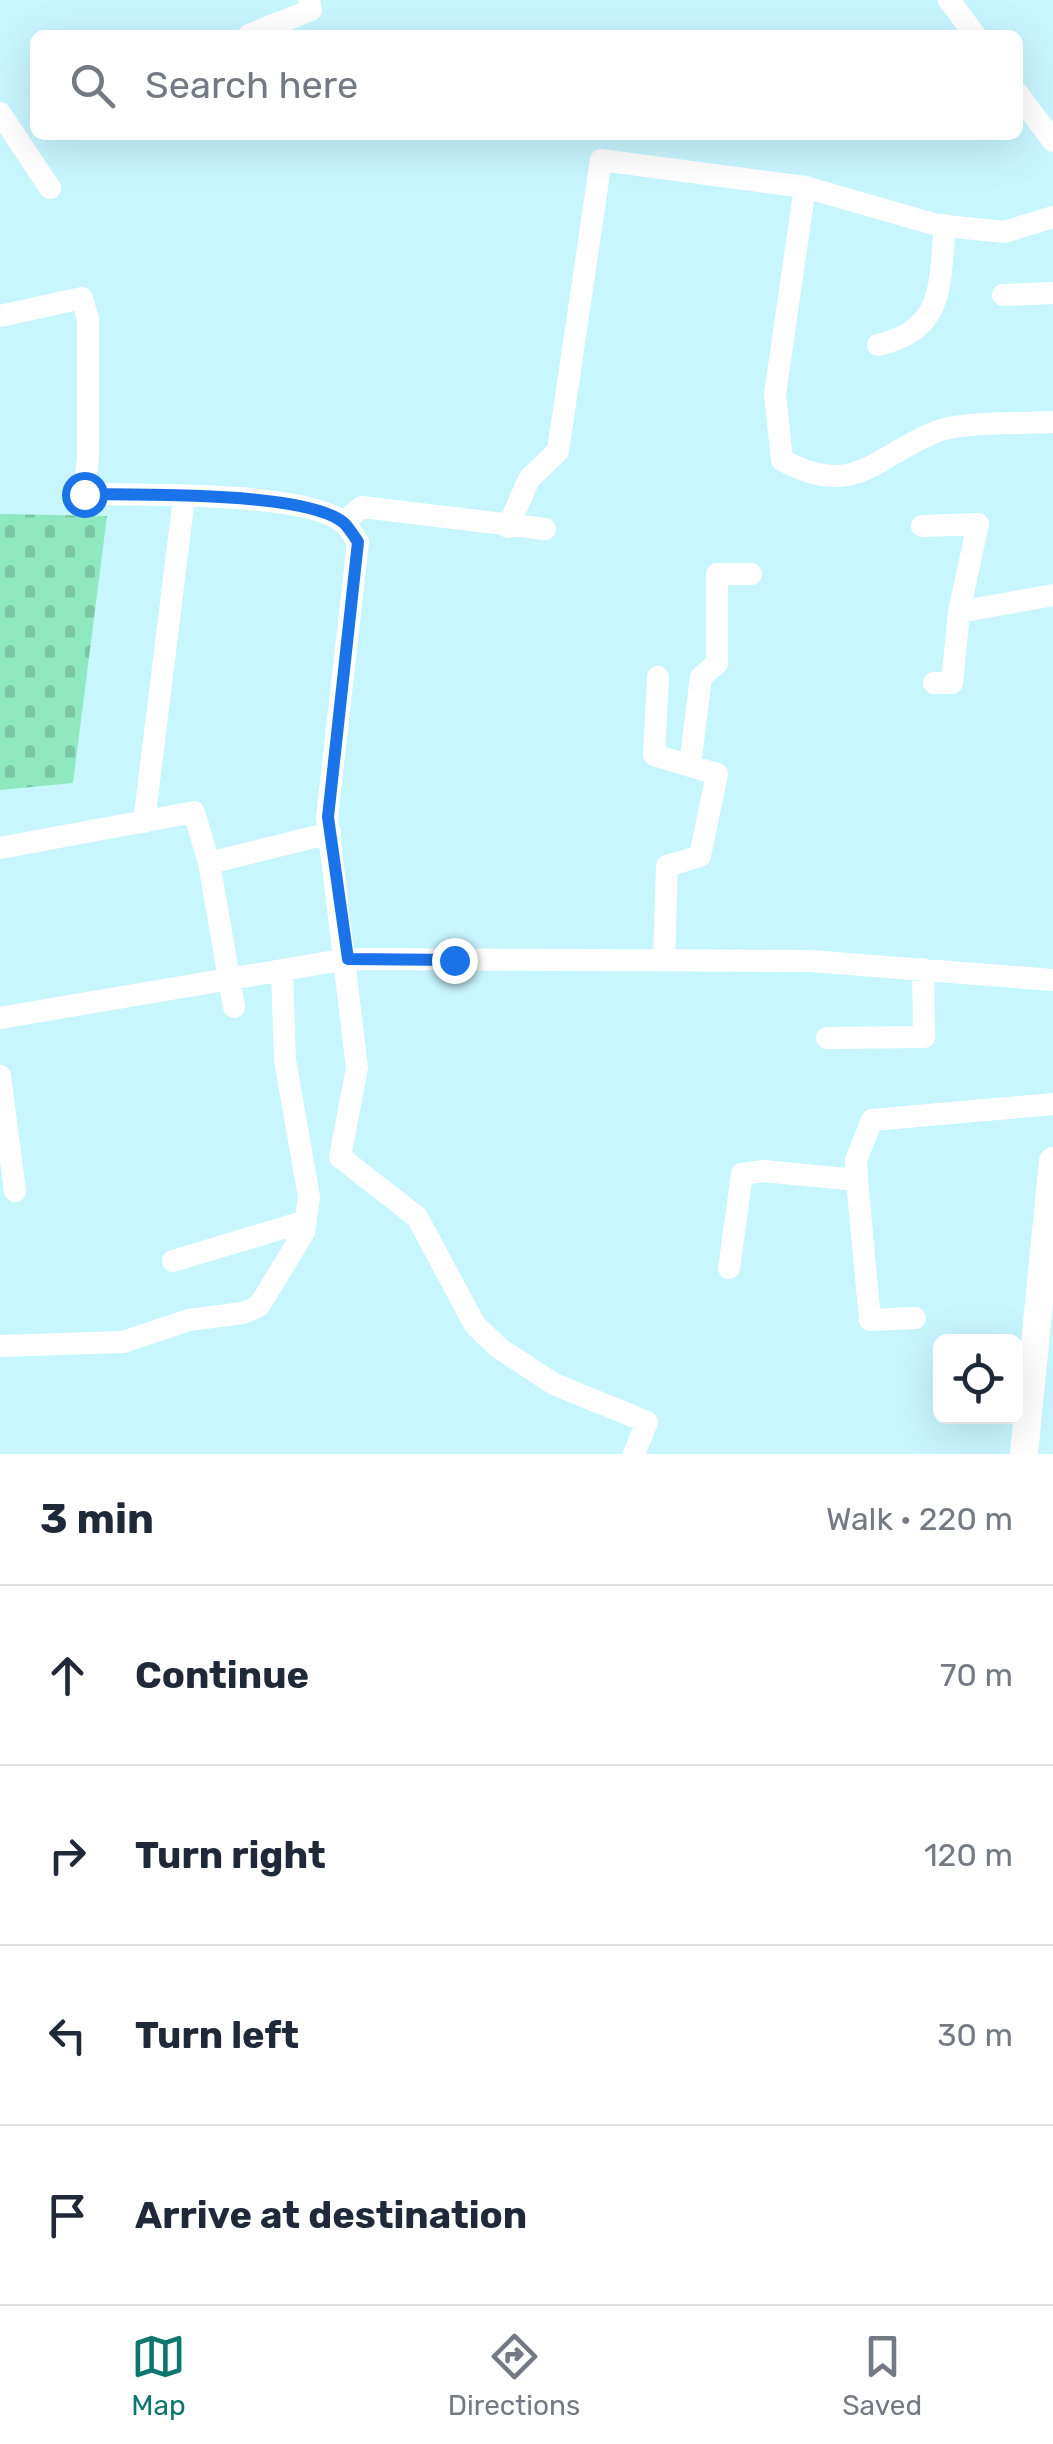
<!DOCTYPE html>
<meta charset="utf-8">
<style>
body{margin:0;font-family:Rubik,sans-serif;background:#f6f6f7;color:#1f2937}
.controls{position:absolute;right:30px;bottom:30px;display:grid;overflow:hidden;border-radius:15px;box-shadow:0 10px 40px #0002}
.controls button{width:90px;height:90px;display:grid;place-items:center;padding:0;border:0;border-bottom:2px solid #e0e1e3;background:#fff;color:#1f2937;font:50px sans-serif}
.stop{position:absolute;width:30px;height:30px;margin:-22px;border:8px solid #1a73e8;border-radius:50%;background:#fff}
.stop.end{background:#1a73e8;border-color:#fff;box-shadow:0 2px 10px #0008}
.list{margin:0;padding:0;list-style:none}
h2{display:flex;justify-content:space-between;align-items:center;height:130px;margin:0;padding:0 40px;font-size:42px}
h2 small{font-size:32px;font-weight:400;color:#747a83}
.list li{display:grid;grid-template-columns:65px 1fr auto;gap:30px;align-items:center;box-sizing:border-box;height:180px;padding:0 40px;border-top:2px solid #e0e1e3}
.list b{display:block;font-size:38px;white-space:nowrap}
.list em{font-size:32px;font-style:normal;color:#747a83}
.icon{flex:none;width:55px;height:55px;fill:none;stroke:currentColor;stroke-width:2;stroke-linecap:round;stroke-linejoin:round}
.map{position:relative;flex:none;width:1053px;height:1454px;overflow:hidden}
.search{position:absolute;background:#fff;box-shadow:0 10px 40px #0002;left:30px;right:30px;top:30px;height:110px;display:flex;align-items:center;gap:25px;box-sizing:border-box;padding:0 35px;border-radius:15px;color:#747a83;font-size:38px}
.sheet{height:850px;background:#fff}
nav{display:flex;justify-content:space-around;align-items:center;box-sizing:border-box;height:140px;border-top:2px solid #e0e1e3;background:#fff;font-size:28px;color:#747a83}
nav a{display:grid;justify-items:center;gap:5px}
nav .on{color:#0f766e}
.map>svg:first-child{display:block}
</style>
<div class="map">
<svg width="1053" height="1454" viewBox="0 0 1053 1454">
<defs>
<pattern id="cemetery-stones" width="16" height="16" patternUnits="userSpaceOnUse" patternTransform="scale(2.5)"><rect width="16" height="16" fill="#90e8c1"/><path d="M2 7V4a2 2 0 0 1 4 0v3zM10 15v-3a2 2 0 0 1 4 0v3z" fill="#7bc6a5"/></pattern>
</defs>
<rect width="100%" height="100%" fill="#c8f6fe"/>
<path fill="url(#cemetery-stones)" d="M0,514L107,516L73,783L0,790Z"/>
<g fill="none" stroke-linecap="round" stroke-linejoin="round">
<path stroke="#fff" stroke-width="22" d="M949,0L975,35
M249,35L311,10L309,0
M1018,94L1053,141
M0,113L50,188
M805,187L775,394L782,460C856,500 874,456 938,431C966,421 1021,424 1053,422
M1003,295L1053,293
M0,316L82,298L88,319V458L84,494C137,495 307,491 344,523C349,528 354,536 358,542L327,817L357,1068L340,1157L417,1217L475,1325L499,1348L554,1384L647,1422L634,1454
M878,345C946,330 939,283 945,225
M343,522L362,507L545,529
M922,526L978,524L959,612L952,683H934
M508,527L529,479L558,451L601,160L805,187L937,225L1004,232L1053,217
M959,612L1053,595
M658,677L654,755L717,774L700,856L667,866L664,960
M690,766L701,677L717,663V574H751
M144,822L184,497
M0,848L194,812L209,863L234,1007
M209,863L330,833
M0,1018L347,959L810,961L1053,980
M827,1038L924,1037L923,969
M0,1076L15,1191
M857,1180L870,1320L915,1318
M173,1261L306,1221
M729,1268L742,1174L763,1171L857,1180L856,1160L872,1120L1053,1104
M0,1346L123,1342L189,1320L243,1313L259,1306L304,1232L309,1197L285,1060L282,970"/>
<path stroke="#fff" stroke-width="28" d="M1024,1454L1053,1161"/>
</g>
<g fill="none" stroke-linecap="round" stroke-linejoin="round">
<path stroke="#1a73e8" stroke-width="12" d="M84,494C137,495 307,491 344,523C349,528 354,536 358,542L328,817L348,959L454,960"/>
</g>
</svg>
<div class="controls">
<button><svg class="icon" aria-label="locate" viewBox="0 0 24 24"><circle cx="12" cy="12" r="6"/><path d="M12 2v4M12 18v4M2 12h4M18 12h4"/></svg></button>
</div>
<div class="stop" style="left:84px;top:494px"></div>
<div class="stop end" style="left:454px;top:960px"></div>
<div class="search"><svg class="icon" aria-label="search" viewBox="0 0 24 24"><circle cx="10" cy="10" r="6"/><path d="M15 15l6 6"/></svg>Search here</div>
</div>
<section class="sheet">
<h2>3 min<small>Walk · 220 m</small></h2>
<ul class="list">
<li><svg class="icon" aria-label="ahead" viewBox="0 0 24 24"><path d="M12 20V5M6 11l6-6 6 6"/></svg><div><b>Continue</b></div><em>70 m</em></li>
<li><svg class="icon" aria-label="right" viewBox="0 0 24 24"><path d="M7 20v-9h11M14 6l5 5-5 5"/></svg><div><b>Turn right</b></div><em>120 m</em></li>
<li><svg class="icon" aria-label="left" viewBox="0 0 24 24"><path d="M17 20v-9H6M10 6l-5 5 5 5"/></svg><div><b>Turn left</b></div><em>30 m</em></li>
<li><svg class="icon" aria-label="arrive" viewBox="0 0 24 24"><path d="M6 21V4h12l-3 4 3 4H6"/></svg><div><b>Arrive at destination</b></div></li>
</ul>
</section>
<nav>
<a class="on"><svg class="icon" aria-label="map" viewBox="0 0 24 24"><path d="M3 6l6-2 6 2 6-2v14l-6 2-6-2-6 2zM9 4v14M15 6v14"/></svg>Map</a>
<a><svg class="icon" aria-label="directions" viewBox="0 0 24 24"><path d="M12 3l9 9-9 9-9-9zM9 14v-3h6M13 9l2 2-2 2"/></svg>Directions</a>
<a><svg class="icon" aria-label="saved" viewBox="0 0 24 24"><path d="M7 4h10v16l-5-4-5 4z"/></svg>Saved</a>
</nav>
